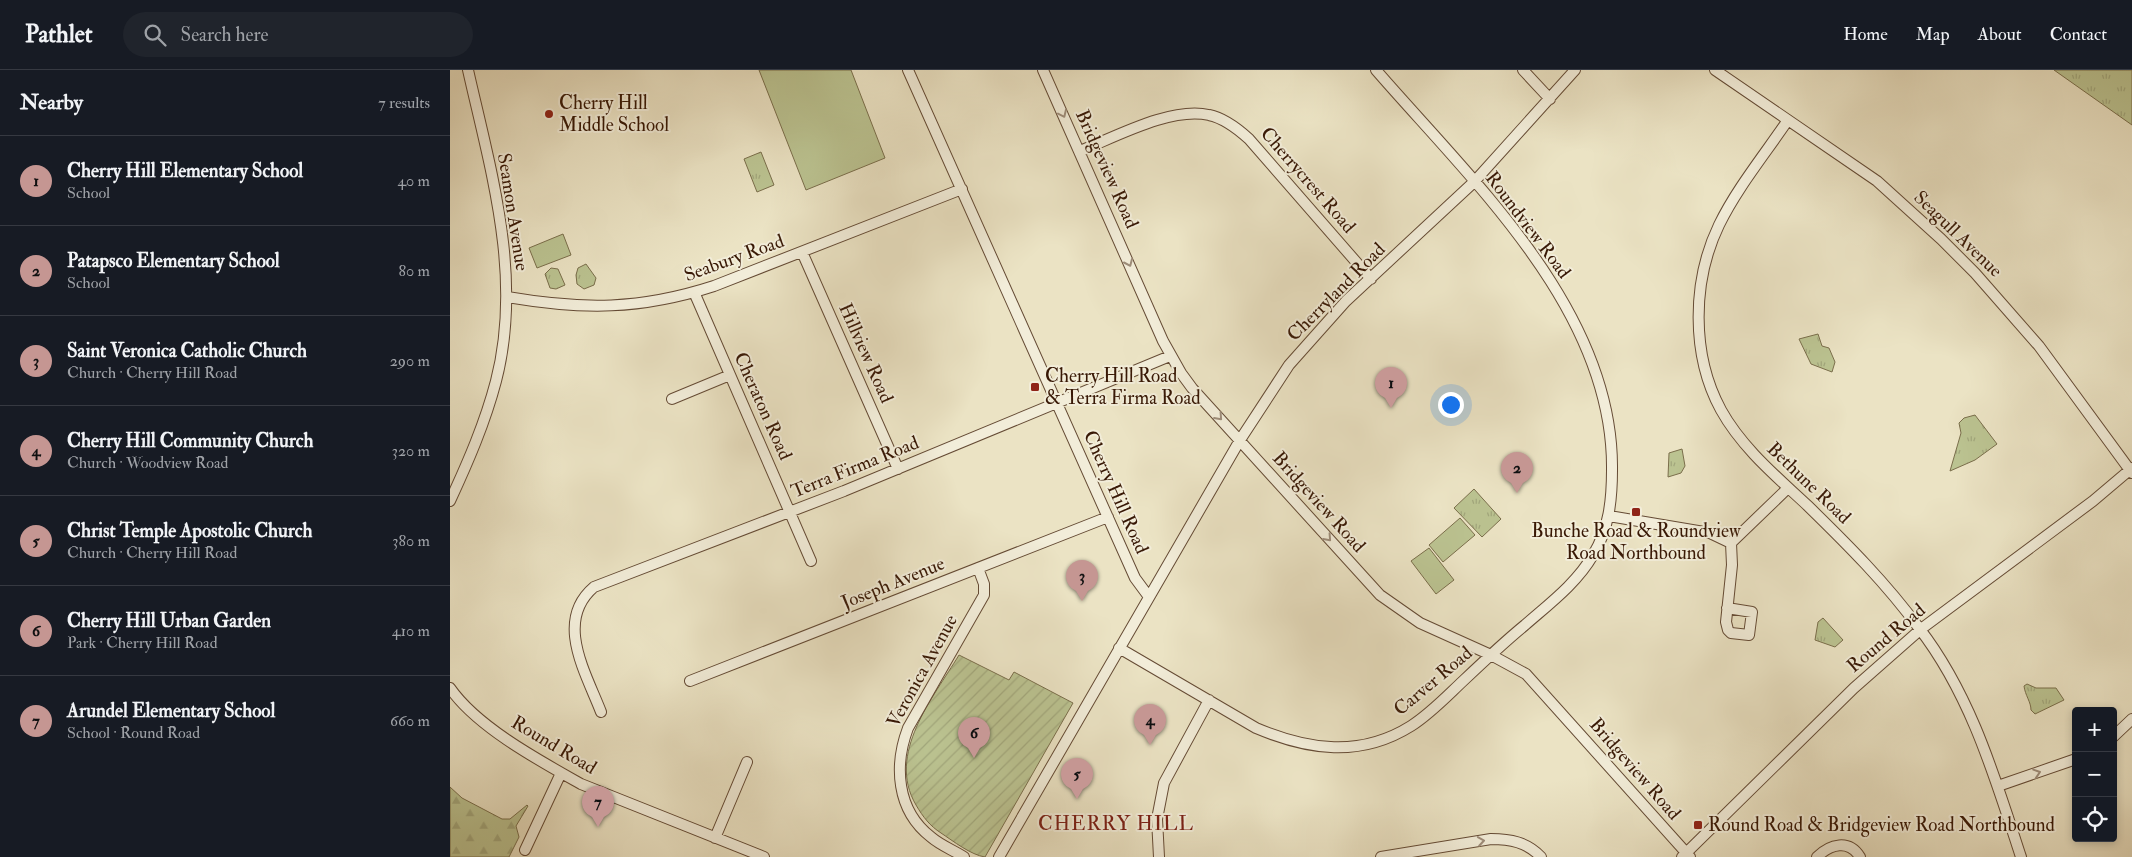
<!DOCTYPE html>
<meta charset="utf-8">
<style>
body{margin:0;font-family:"IM FELL Double Pica",serif;background:#20242c;color:#f1f3f6}
.controls{position:absolute;right:15px;bottom:15px;display:grid;overflow:hidden;border-radius:5px;box-shadow:0 2px 8px #0003}
.controls button{width:45px;height:45px;display:grid;place-items:center;padding:0;border:0;border-bottom:1px solid #363941;background:#171b24;color:#f1f3f6;font:25px sans-serif}
.you{position:absolute;left:1000px;top:334px;width:18px;height:18px;margin:-12px;border:4px solid #fff;border-radius:50%;background:#1a73e8;box-shadow:0 0 0 8px #1a73e833}
.badge{display:grid;place-items:center;width:32px;height:32px;border-radius:50%;background:#c59692;color:#111;font-size:16px;font-weight:700}
.pin{position:absolute;translate:-50% -41px;filter:drop-shadow(0 1px 2px #0008)}
.pin::after{content:'';position:absolute;top:26px;width:18px;height:15px;background:inherit;clip-path:polygon(0 0,100% 0,50% 100%)}
.list{margin:0;padding:0;list-style:none}
h2{display:flex;justify-content:space-between;align-items:center;height:65px;margin:0;padding:0 20px;font-size:21px}
h2 small{font-size:16px;font-weight:400;color:#9ea1a6}
.list li{display:grid;grid-template-columns:32px 1fr auto;gap:15px;align-items:center;box-sizing:border-box;height:90px;padding:0 20px;border-top:1px solid #363941}
.list b{display:block;font-size:19px;white-space:nowrap}
.list p{margin:0;font-size:16px;white-space:nowrap;color:#9ea1a6}
.list em{font-size:16px;font-style:normal;color:#9ea1a6}
.icon{flex:none;width:28px;height:28px;fill:none;stroke:currentColor;stroke-width:2;stroke-linecap:round;stroke-linejoin:round}
.map{position:relative;flex:none;width:1682px;height:787px;overflow:hidden}
header{display:flex;align-items:center;gap:30px;box-sizing:border-box;height:70px;padding:0 25px;background:#171b24;border-bottom:1px solid #363941}
header strong{font-size:24px}
nav{display:flex;gap:28px;margin-inline-start:auto;font-size:18px}
.search{width:350px;height:45px;background:#20242c;display:flex;align-items:center;gap:12px;box-sizing:border-box;padding:0 18px;border-radius:28px;color:#9ea1a6;font-size:19px}
main{display:flex}
aside{flex:1;background:#171b24}
.map>svg:first-child{display:block}
</style>
<header>
<strong>Pathlet</strong>
<div class="search"><svg class="icon" aria-label="search" viewBox="0 0 24 24"><circle cx="10" cy="10" r="6"/><path d="M15 15l6 6"/></svg>Search here</div>
<nav><a>Home</a><a>Map</a><a>About</a><a>Contact</a></nav>
</header>
<main>
<aside>
<h2>Nearby<small>7 results</small></h2>
<ul class="list">
<li><span class="badge">1</span><div><b>Cherry Hill Elementary School</b><p>School</p></div><em>40 m</em></li>
<li><span class="badge">2</span><div><b>Patapsco Elementary School</b><p>School</p></div><em>80 m</em></li>
<li><span class="badge">3</span><div><b>Saint Veronica Catholic Church</b><p>Church · Cherry Hill Road</p></div><em>290 m</em></li>
<li><span class="badge">4</span><div><b>Cherry Hill Community Church</b><p>Church · Woodview Road</p></div><em>320 m</em></li>
<li><span class="badge">5</span><div><b>Christ Temple Apostolic Church</b><p>Church · Cherry Hill Road</p></div><em>380 m</em></li>
<li><span class="badge">6</span><div><b>Cherry Hill Urban Garden</b><p>Park · Cherry Hill Road</p></div><em>410 m</em></li>
<li><span class="badge">7</span><div><b>Arundel Elementary School</b><p>School · Round Road</p></div><em>660 m</em></li>
</ul>
</aside>
<div class="map">
<svg width="1682" height="787" viewBox="0 0 1682 787">
<defs>
<pattern id="forest-firs" width="22" height="20" patternUnits="userSpaceOnUse" patternTransform="scale(1.25)"><rect width="22" height="20" fill="#bbc391"/><path d="M5 1l3.5 6h-7zM16 11l3.5 6h-7z" fill="#a2a77c"/></pattern>
<pattern id="park-tufts" width="24" height="20" patternUnits="userSpaceOnUse" patternTransform="scale(1.25)"><rect width="24" height="20" fill="#bbc391"/><path d="M3 7l-1-3M5 7V3M7 7l1-3M15 17l-1-3M17 17v-4M19 17l1-3" fill="none" stroke="#a2a77c"/></pattern>
<pattern id="garden-furrows" width="10" height="10" patternUnits="userSpaceOnUse" patternTransform="scale(1.25)"><rect width="10" height="10" fill="#bbc391"/><path d="M-1 1l2-2M0 10L10 0M9 11l2-2" fill="none" stroke="#a2a77c"/></pattern>
</defs>
<rect width="100%" height="100%" fill="#ebe3c4"/>
<filter id="stains"><feTurbulence type="fractalNoise" baseFrequency=".004" numOctaves="4"/><feColorMatrix values="0 0 0 0 .2 0 0 0 0 .09 0 0 0 0 .02 0 0 0 .5 -.17"/></filter>
<radialGradient id="worn" r=".72"><stop offset=".6" stop-color="#630" stop-opacity="0"/><stop offset="1" stop-color="#630" stop-opacity=".3"/></radialGradient>
<path fill="#bbc391" stroke="#7a6e4b" d="M309,0H401L435,88L356,120Z
M113,164L121,185L87,198L79,178Z
M1010,448L1025,465L993,492L979,475Z
M979,478L1004,510L986,524L961,491Z"/>
<path fill="url(#forest-firs)" stroke="#7a6e4b" d="M0,717L12,728L52,749H60L77,735L78,736L66,756L69,767L59,787H0Z"/>
<path fill="url(#park-tufts)" stroke="#7a6e4b" d="M1604,0H1682V55Z
M311,82L324,115L307,122L294,89Z
M136,194L146,208L144,215L134,219L127,214L126,205L128,198Z
M101,198L108,199L115,215L106,219L100,218L95,204Z
M1368,264L1372,276L1379,278L1385,292L1382,302L1361,294L1349,269Z
M1525,345L1547,374L1525,390L1500,401L1511,363L1509,353L1514,348Z
M1232,379L1235,396L1231,403L1218,407L1219,383Z
M1024,419L1051,449L1032,467L1004,438Z
M1373,548L1393,570L1385,577L1365,570L1368,552Z
M1577,614L1586,618H1606L1614,630L1585,644L1581,640C1581,632 1575,625 1574,616Z"/>
<path fill="url(#garden-furrows)" stroke="#7a6e4b" d="M509,585L559,610L564,602L623,633L535,787C521,785 503,771 491,763C480,756 473,747 466,735C436,684 483,628 509,585Z"/>
<g fill="none" stroke-linecap="round" stroke-linejoin="round">
<g stroke="#654b35" stroke-width="12">
<path id="minor" d="M458,0L685,508L699,527
M593,0L713,271L731,303L742,318L930,525L970,553L1041,585L1076,604L1240,787
M1073,0L1100,29
M1265,0L1427,111L1491,169L1525,203L1589,276L1682,403
M1338,50C1315,84 1287,118 1269,155C1242,211 1241,285 1271,340C1292,378 1327,407 1358,436C1398,475 1436,513 1469,558C1521,625 1545,708 1571,787
M630,81C665,67 722,36 759,45C774,48 788,59 799,69L921,209
M352,182L448,399
M244,222L361,491
M57,227C133,240 190,240 264,216L512,119
M222,329L280,305
M0,431C18,392 35,353 46,311C73,207 41,102 18,0
M1159,446L1260,463L1281,473
M1281,473L1338,418
M1277,538L1302,542L1299,565L1281,563L1278,560L1276,552L1282,495L1281,473
M669,578L806,658C858,680 910,688 961,656C980,644 996,627 1013,611C1033,592 1053,573 1075,555C1099,534 1127,513 1143,485C1159,459 1162,430 1162,400C1164,241 1023,112 926,0
M240,611L658,447
M0,618C27,657 90,691 131,714L314,787
M151,642C136,603 104,551 144,517L394,421L720,286
M1663,667L1682,649
M1548,716L1626,689
M265,768L297,692
M75,780L111,703
M514,787C503,780 490,775 481,767C446,740 444,695 458,658L534,525V514L528,498
M549,787L790,370L839,295L896,231L1024,112L1125,0
M709,787L707,749L714,713L759,630
M931,787L1041,769C1060,769 1077,772 1091,787
M1232,787L1404,618L1471,559L1643,431L1682,398
M1367,787C1380,774 1399,769 1410,787"/>
</g>
<use href="#minor" stroke="#f2edd9" stroke-width="10"/>
</g>
<defs><path id="oneway-chevron" d="M-2-3.5L2.5 0L-2 3.5" fill="none" stroke-width="1.6" stroke-linecap="round" stroke-linejoin="round" transform="scale(1.25)"/></defs>
<g stroke="#9e8d7a">
<use href="#oneway-chevron" transform="translate(613 44) rotate(65)"/>
<use href="#oneway-chevron" transform="translate(679 193) rotate(66)"/>
<use href="#oneway-chevron" transform="translate(769 347) rotate(48)"/>
<use href="#oneway-chevron" transform="translate(878 468) rotate(48)"/>
<use href="#oneway-chevron" transform="translate(1587 703) rotate(-18)"/>
<use href="#oneway-chevron" transform="translate(1031 771) rotate(-9)"/>
</g>
<g fill="#8f2418" stroke="#f2edd9" stroke-width="2">
<circle cx="99" cy="44" r="5"/>
<rect x="580" y="312" width="10" height="10" rx="2.5"/>
<rect x="1181" y="437" width="10" height="10" rx="2.5"/>
<rect x="1243" y="750" width="10" height="10" rx="2.5"/>
</g>
<g text-anchor="middle" dominant-baseline="central" stroke-width="4" stroke-linejoin="round" paint-order="stroke">
<g font-size="19" fill="#381805" stroke="#f2edd9" text-anchor="start">
<text x="109" y="33">Cherry Hill<tspan x="109" dy="22">Middle School</tspan></text>
<text x="595" y="306">Cherry Hill Road<tspan x="595" dy="22">&amp; Terra Firma Road</tspan></text>
<text x="1186" y="461" text-anchor="middle">Bunche Road &amp; Roundview<tspan x="1186" dy="22">Road Northbound</tspan></text>
<text x="1258" y="755">Round Road &amp; Bridgeview Road Northbound</text>
</g>
<g font-size="19" fill="#381805" stroke="#f2edd9">
<text transform="translate(657 99) rotate(66)">Bridgeview Road</text>
<text transform="translate(858 110) rotate(49)">Cherrycrest Road</text>
<text transform="translate(63 142) rotate(81)">Seamon Avenue</text>
<text transform="translate(1078 155) rotate(53)">Roundview Road</text>
<text transform="translate(1508 164) rotate(44)">Seagull Avenue</text>
<text transform="translate(284 188) rotate(-20)">Seabury Road</text>
<text transform="translate(886 222) rotate(-45)">Cherryland Road</text>
<text transform="translate(416 283) rotate(66)">Hillview Road</text>
<text transform="translate(313 336) rotate(66)">Cheraton Road</text>
<text transform="translate(405 397) rotate(-22)">Terra Firma Road</text>
<text transform="translate(1359 413) rotate(44)">Bethune Road</text>
<text transform="translate(666 422) rotate(66)">Cherry Hill Road</text>
<text transform="translate(869 432) rotate(48)">Bridgeview Road</text>
<text transform="translate(443 513) rotate(-22)">Joseph Avenue</text>
<text transform="translate(1436 568) rotate(-40)">Round Road</text>
<text transform="translate(472 601) rotate(-61)">Veronica Avenue</text>
<text transform="translate(983 611) rotate(-40)">Carver Road</text>
<text transform="translate(104 675) rotate(31)">Round Road</text>
<text transform="translate(1185 699) rotate(49)">Bridgeview Road</text>
</g>
<g font-size="20" letter-spacing="1" fill="#7a1f14" stroke="#f2edd9">
<text x="666" y="753">CHERRY HILL</text>
</g>
</g>
<rect width="100%" height="100%" filter="url(#stains)"/>
<rect width="100%" height="100%" fill="url(#worn)"/>
</svg>
<div class="controls">
<button>+</button>
<button>−</button>
<button><svg class="icon" aria-label="locate" viewBox="0 0 24 24"><circle cx="12" cy="12" r="6"/><path d="M12 2v4M12 18v4M2 12h4M18 12h4"/></svg></button>
</div>
<div class="you"></div>
<div class="pin badge" style="left:941px;top:338px">1</div>
<div class="pin badge" style="left:1067px;top:423px">2</div>
<div class="pin badge" style="left:632px;top:531px">3</div>
<div class="pin badge" style="left:700px;top:675px">4</div>
<div class="pin badge" style="left:627px;top:729px">5</div>
<div class="pin badge" style="left:524px;top:688px">6</div>
<div class="pin badge" style="left:148px;top:757px">7</div>
</div>
</main>
